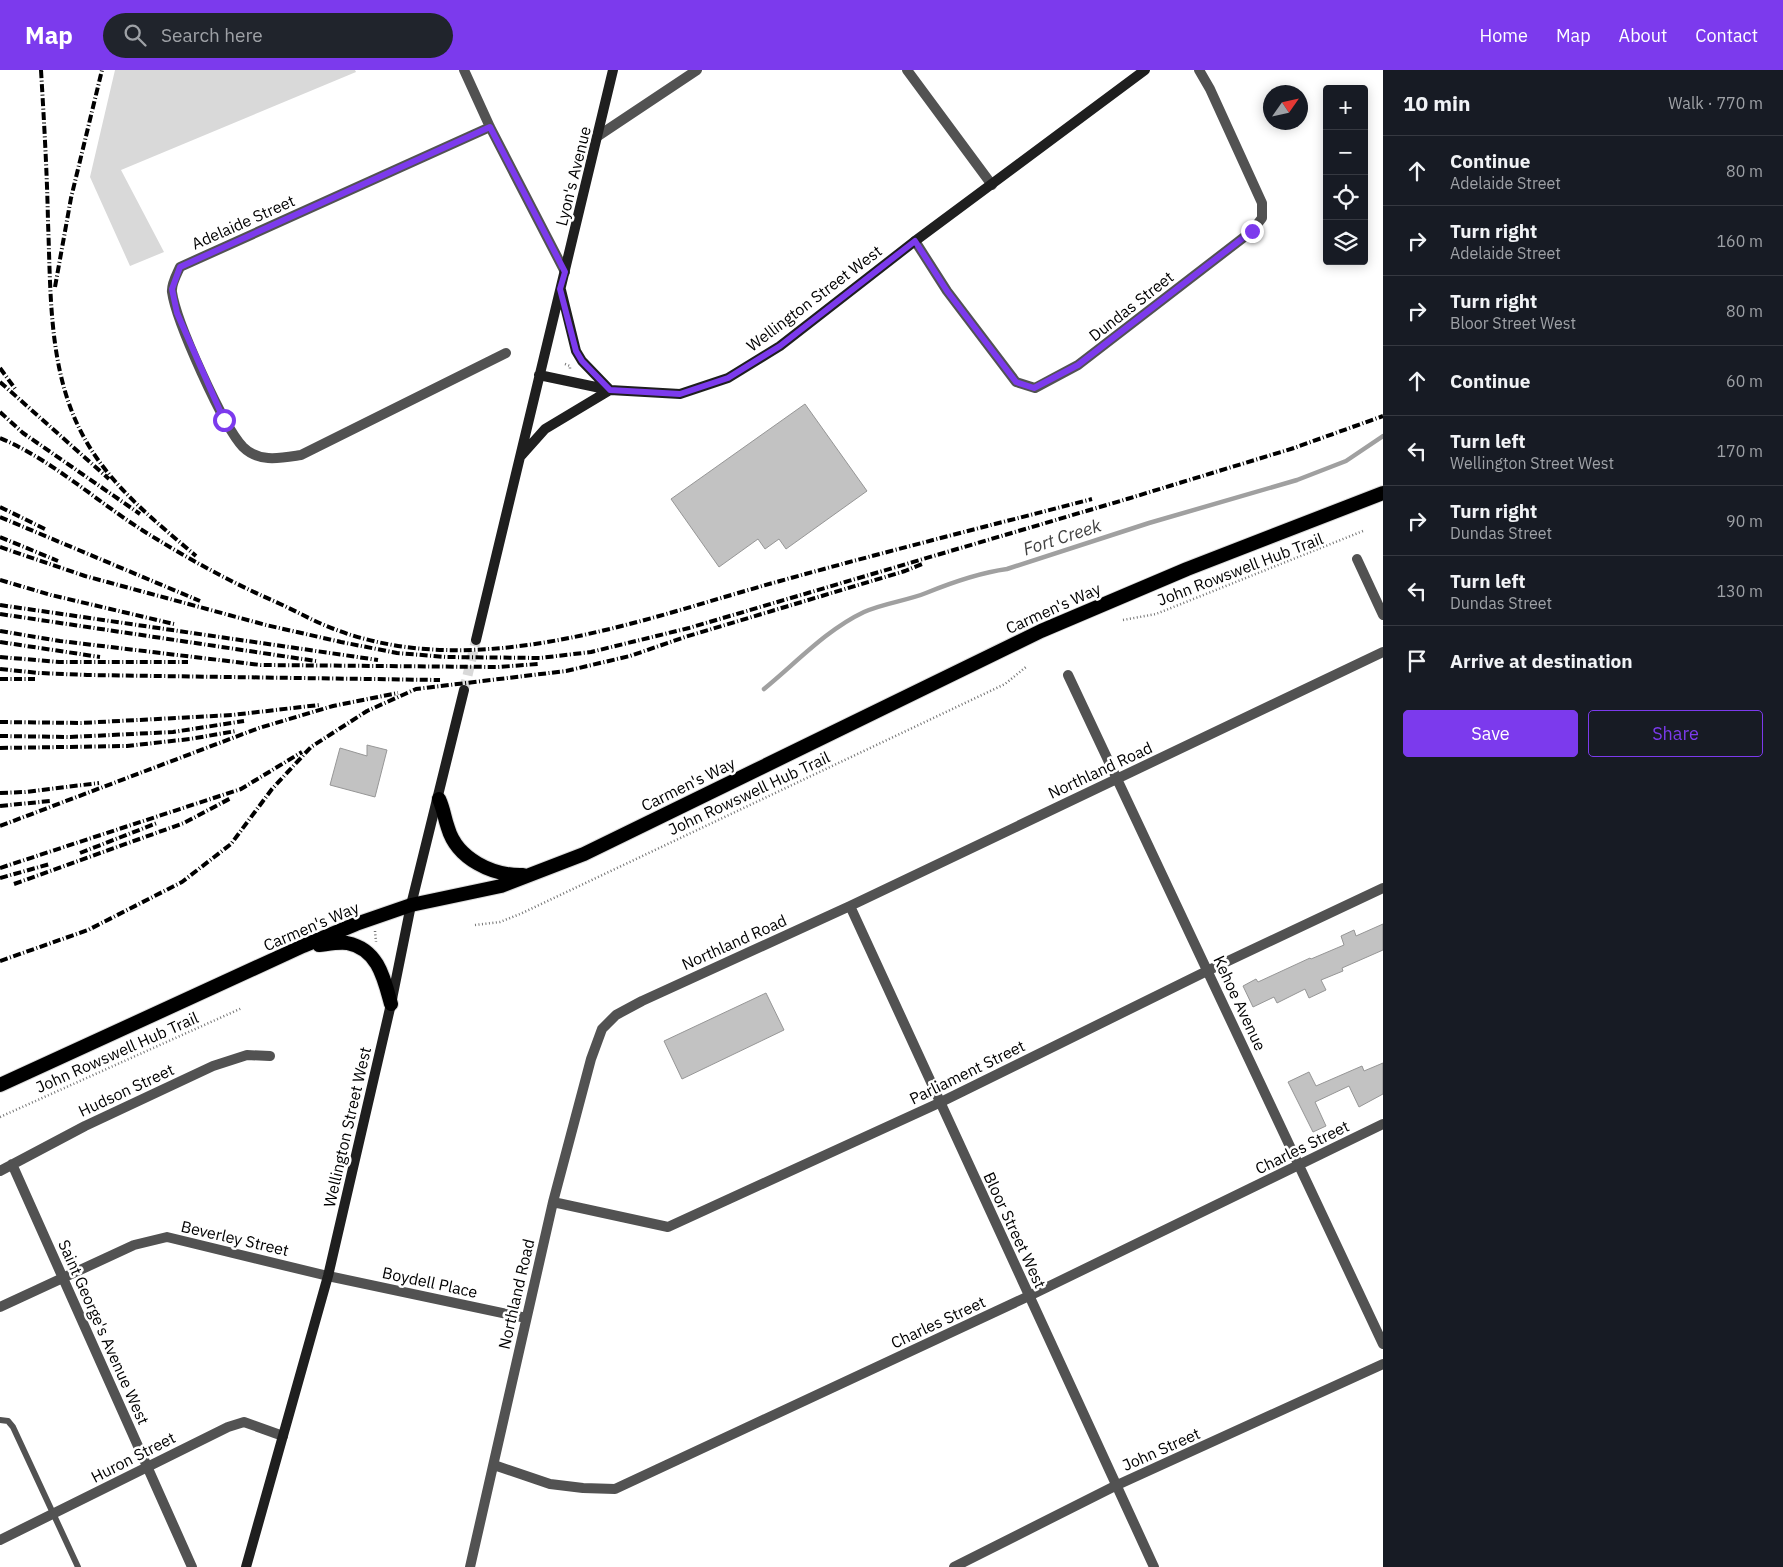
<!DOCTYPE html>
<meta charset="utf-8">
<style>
body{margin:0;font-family:"IBM Plex Sans",sans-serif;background:#20242c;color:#f1f3f6}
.controls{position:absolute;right:15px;top:15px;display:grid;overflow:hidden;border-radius:5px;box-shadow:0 2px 12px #0003}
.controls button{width:45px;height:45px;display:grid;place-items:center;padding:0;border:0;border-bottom:1px solid #363941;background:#171b24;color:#f1f3f6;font:25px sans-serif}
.compass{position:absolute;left:1263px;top:15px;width:45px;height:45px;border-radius:50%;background:#171b24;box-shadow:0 2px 12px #0003;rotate:56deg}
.stop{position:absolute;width:15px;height:15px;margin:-11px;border:4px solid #7c3aed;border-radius:50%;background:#fff}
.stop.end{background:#7c3aed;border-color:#fff;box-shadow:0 1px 5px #0008}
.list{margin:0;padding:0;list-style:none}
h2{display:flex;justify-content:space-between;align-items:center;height:65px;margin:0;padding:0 20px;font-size:21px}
h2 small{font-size:16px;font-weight:400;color:#9ea1a6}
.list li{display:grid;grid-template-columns:32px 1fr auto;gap:15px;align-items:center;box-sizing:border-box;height:70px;padding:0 20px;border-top:1px solid #363941}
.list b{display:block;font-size:19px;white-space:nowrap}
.list p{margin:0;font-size:16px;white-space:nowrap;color:#9ea1a6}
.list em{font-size:16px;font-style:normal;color:#9ea1a6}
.actions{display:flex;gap:10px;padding:15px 20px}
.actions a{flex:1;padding:11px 0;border:1px solid #7c3aed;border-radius:5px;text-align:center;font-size:18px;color:#7c3aed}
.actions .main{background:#7c3aed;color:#fff}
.icon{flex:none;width:28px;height:28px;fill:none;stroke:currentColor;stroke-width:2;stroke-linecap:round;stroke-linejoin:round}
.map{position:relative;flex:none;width:1383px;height:1497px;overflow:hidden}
header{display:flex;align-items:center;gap:30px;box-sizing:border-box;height:70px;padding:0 25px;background:#7c3aed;color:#fff}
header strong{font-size:24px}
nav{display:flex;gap:28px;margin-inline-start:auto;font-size:18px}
.search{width:350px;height:45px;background:#20242c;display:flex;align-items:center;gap:12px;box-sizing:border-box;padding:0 18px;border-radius:28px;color:#9ea1a6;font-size:19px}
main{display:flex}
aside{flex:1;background:#171b24}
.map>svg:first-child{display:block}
</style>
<header>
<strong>Map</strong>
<div class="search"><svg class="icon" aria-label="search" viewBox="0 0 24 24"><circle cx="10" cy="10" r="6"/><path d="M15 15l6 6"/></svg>Search here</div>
<nav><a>Home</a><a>Map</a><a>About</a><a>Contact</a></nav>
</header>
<main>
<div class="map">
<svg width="1383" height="1497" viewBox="0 0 1383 1497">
<rect width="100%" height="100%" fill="#fff"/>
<path fill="#d9d9d9" d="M115,0H355L356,2L121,100L164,182L130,196L90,107Z"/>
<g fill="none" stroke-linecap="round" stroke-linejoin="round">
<path stroke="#a0a0a0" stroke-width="4.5" d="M764,619C796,593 826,560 864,542C884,533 906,531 926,523C953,512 978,503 1007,499L1149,453L1297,410L1346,391L1383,366"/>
</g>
<path fill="#c2c2c2" stroke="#969696" d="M805,334L867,421L786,479L779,469L765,479L758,469L719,497L671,429Z
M367,675L387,680L375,727L330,715L340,678L367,686Z
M1383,854V880L1342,898L1343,901L1321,910L1326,920L1309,928L1305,919L1277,933L1274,927L1253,937L1243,916L1256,909L1258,912L1310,888L1311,889L1344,875L1341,866L1354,860L1356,866Z
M766,923L784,960L682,1009L664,971Z
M1383,993V1024L1359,1037L1349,1016L1315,1032L1326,1056L1313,1062L1288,1012L1309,1002L1316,1016L1362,996L1364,1001Z"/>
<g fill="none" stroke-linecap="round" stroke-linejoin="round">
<path stroke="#d9d9d9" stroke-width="10" stroke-dasharray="10 5" stroke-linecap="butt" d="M464,620L476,570"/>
<g stroke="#dbdbdb" stroke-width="16">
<path id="trunk" d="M439,729C444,740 444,747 448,758C457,789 493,806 523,805
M319,875C328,874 338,872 347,873C378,879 384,908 391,934
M0,1015L303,876L356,854L411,835L501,816L584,784L1041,561L1187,499L1383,423"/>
</g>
<path stroke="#747474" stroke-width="2.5" stroke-dasharray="1 2.5" stroke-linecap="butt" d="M565,294L570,296V299
M1123,550L1156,544L1363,461
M475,855L500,852L520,844L1005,614L1026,597
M375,861L376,872
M0,1047L242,938"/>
<path stroke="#525252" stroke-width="6" d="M0,1350L8,1351L13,1357L78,1497"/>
<path stroke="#525252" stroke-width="10" d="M464,0L490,57L565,202
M907,0L992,115
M490,57L180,197C177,204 171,214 172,222C176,251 223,356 243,377C259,393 281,388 301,385L506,283
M598,66L697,0
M915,171L947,221L1016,312L1035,318L1078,295L1252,161L1262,148V133L1210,19L1199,0
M1357,489L1383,545
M1068,605L1383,1274
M850,836L1154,1497
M12,1094L192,1497
M0,1101L85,1056L213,996L247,985L270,986
M553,1132L668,1157L939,1033L1209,900L1383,818
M0,1237L134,1175L167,1167L328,1206L526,1248
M494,1395L550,1414L583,1418L615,1419L1029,1226L1383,1054
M470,1497L553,1132L591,989L602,959L616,945L642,931L850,836L1383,582"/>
<path stroke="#525252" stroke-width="10" d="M0,1470L228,1357L244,1352L283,1366
M954,1497L1115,1416L1383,1294"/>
<path stroke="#1f1f1f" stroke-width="10" d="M561,220L576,281L582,291L609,319
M539,305L610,320L680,324L728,308L780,276L915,171L1145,0
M520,387L545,359L610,320
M476,570L613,0
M246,1497L328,1206L391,934L411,835L464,620"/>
<use href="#trunk" stroke="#000" stroke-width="14"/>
<path stroke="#000" stroke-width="4" stroke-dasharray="8 2.5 1 2.5" stroke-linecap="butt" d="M41,0C44,51 47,101 48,152C51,226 48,305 86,371C112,417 156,452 196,486
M55,217L71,128L102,0
M0,298L16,320
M0,312L109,409
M0,342L23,363L140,444
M0,368C52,390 95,430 142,460C185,487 230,512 276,532C296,541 315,552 334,559C478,614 642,549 780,511C884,482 988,456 1092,429
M0,437L47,460
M0,447L200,531
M0,467L58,491
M0,477L85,506L266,555L341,572L397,583L446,587L540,588L591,582L689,558L1127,429L1294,378L1383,346
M0,510L51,525L174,554
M0,535L378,590
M0,544L316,591
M0,561L60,571L261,595L498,597L538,594
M0,572L100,587
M0,587L59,592H188
M0,599L39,603L87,605L440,610
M0,609H35
M0,652L81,653L232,645L319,635
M0,666L70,667L173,662L244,651
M0,678L127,676L190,669L236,661
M0,723L25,722L99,713
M0,736L50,731
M0,756L259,658L333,636L398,623
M80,783L157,753
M0,798L241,719L302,682
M0,808L50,794
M14,814L184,753L231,728
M0,891L88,860L182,812L231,774L272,719L311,677L367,641L416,619L566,601L630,586L685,567L905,501L922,494"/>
</g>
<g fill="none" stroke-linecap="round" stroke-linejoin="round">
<path stroke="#7c3aed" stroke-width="6" d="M224,350L177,243L172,219L180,197L490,57L565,202L560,219L576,281L582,291L610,320L680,324L728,308L780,276L915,171L947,221L1016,312L1034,318L1078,295L1252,161"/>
</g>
<g text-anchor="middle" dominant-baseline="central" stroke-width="5" stroke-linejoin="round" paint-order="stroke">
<g font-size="16" fill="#000" stroke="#fff">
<text transform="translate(573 106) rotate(-76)">Lyon's Avenue</text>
<text transform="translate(243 152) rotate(-24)">Adelaide Street</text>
<text transform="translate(814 228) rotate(-37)">Wellington Street West</text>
<text transform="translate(1131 236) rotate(-38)">Dundas Street</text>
<text transform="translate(1240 499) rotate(-21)">John Rowswell Hub Trail</text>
<text transform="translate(1053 538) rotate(-24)">Carmen's Way</text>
<text transform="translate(1100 700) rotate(-25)">Northland Road</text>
<text transform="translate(688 714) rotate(-26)">Carmen's Way</text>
<text transform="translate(749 723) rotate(-25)">John Rowswell Hub Trail</text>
<text transform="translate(311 856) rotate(-23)">Carmen's Way</text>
<text transform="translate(734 872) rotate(-24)">Northland Road</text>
<text transform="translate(1240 933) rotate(65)">Kehoe Avenue</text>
<text transform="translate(117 982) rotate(-24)">John Rowswell Hub Trail</text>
<text transform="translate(967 1002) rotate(-26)">Parliament Street</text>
<text transform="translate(126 1020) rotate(-25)">Hudson Street</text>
<text transform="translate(347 1057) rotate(-77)">Wellington Street West</text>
<text transform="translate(1302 1077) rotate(-26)">Charles Street</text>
<text transform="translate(1015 1160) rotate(65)">Bloor Street West</text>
<text transform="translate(235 1168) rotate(13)">Beverley Street</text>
<text transform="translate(430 1212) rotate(12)">Boydell Place</text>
<text transform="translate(516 1224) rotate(-77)">Northland Road</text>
<text transform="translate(938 1252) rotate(-25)">Charles Street</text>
<text transform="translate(104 1262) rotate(66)">Saint George's Avenue West</text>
<text transform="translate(1161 1379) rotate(-24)">John Street</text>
<text transform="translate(133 1387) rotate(-27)">Huron Street</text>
</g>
<g font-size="18" font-style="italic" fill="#414141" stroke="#fff">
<text transform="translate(1062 467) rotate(-18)">Fort Creek</text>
</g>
</g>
</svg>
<div class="controls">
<button>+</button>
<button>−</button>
<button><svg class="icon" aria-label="locate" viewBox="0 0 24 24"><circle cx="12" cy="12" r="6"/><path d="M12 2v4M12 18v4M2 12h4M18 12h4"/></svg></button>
<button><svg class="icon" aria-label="layers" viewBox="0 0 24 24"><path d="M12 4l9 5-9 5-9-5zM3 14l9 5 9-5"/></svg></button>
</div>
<svg class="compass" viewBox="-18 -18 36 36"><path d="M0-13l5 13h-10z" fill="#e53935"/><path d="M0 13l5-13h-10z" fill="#9ea1a6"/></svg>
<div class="stop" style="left:224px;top:350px"></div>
<div class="stop end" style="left:1252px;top:161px"></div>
</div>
<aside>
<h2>10 min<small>Walk · 770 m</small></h2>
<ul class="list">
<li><svg class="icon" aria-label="ahead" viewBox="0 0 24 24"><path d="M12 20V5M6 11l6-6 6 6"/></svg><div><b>Continue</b><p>Adelaide Street</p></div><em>80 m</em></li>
<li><svg class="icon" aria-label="right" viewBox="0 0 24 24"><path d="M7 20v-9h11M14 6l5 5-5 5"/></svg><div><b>Turn right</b><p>Adelaide Street</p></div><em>160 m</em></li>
<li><svg class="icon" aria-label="right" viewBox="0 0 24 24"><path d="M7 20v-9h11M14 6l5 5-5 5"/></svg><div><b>Turn right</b><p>Bloor Street West</p></div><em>80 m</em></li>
<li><svg class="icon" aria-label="ahead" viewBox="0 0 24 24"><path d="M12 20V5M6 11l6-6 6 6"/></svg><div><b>Continue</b></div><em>60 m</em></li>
<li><svg class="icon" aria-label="left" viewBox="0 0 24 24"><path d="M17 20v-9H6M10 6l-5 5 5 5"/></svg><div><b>Turn left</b><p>Wellington Street West</p></div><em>170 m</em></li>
<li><svg class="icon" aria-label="right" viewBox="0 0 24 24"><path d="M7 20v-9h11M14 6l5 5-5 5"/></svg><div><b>Turn right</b><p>Dundas Street</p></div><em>90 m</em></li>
<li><svg class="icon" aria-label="left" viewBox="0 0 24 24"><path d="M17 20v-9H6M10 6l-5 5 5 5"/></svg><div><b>Turn left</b><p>Dundas Street</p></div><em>130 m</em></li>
<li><svg class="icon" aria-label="arrive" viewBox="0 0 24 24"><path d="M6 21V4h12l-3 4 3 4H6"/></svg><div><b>Arrive at destination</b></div></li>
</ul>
<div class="actions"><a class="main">Save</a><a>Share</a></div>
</aside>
</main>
